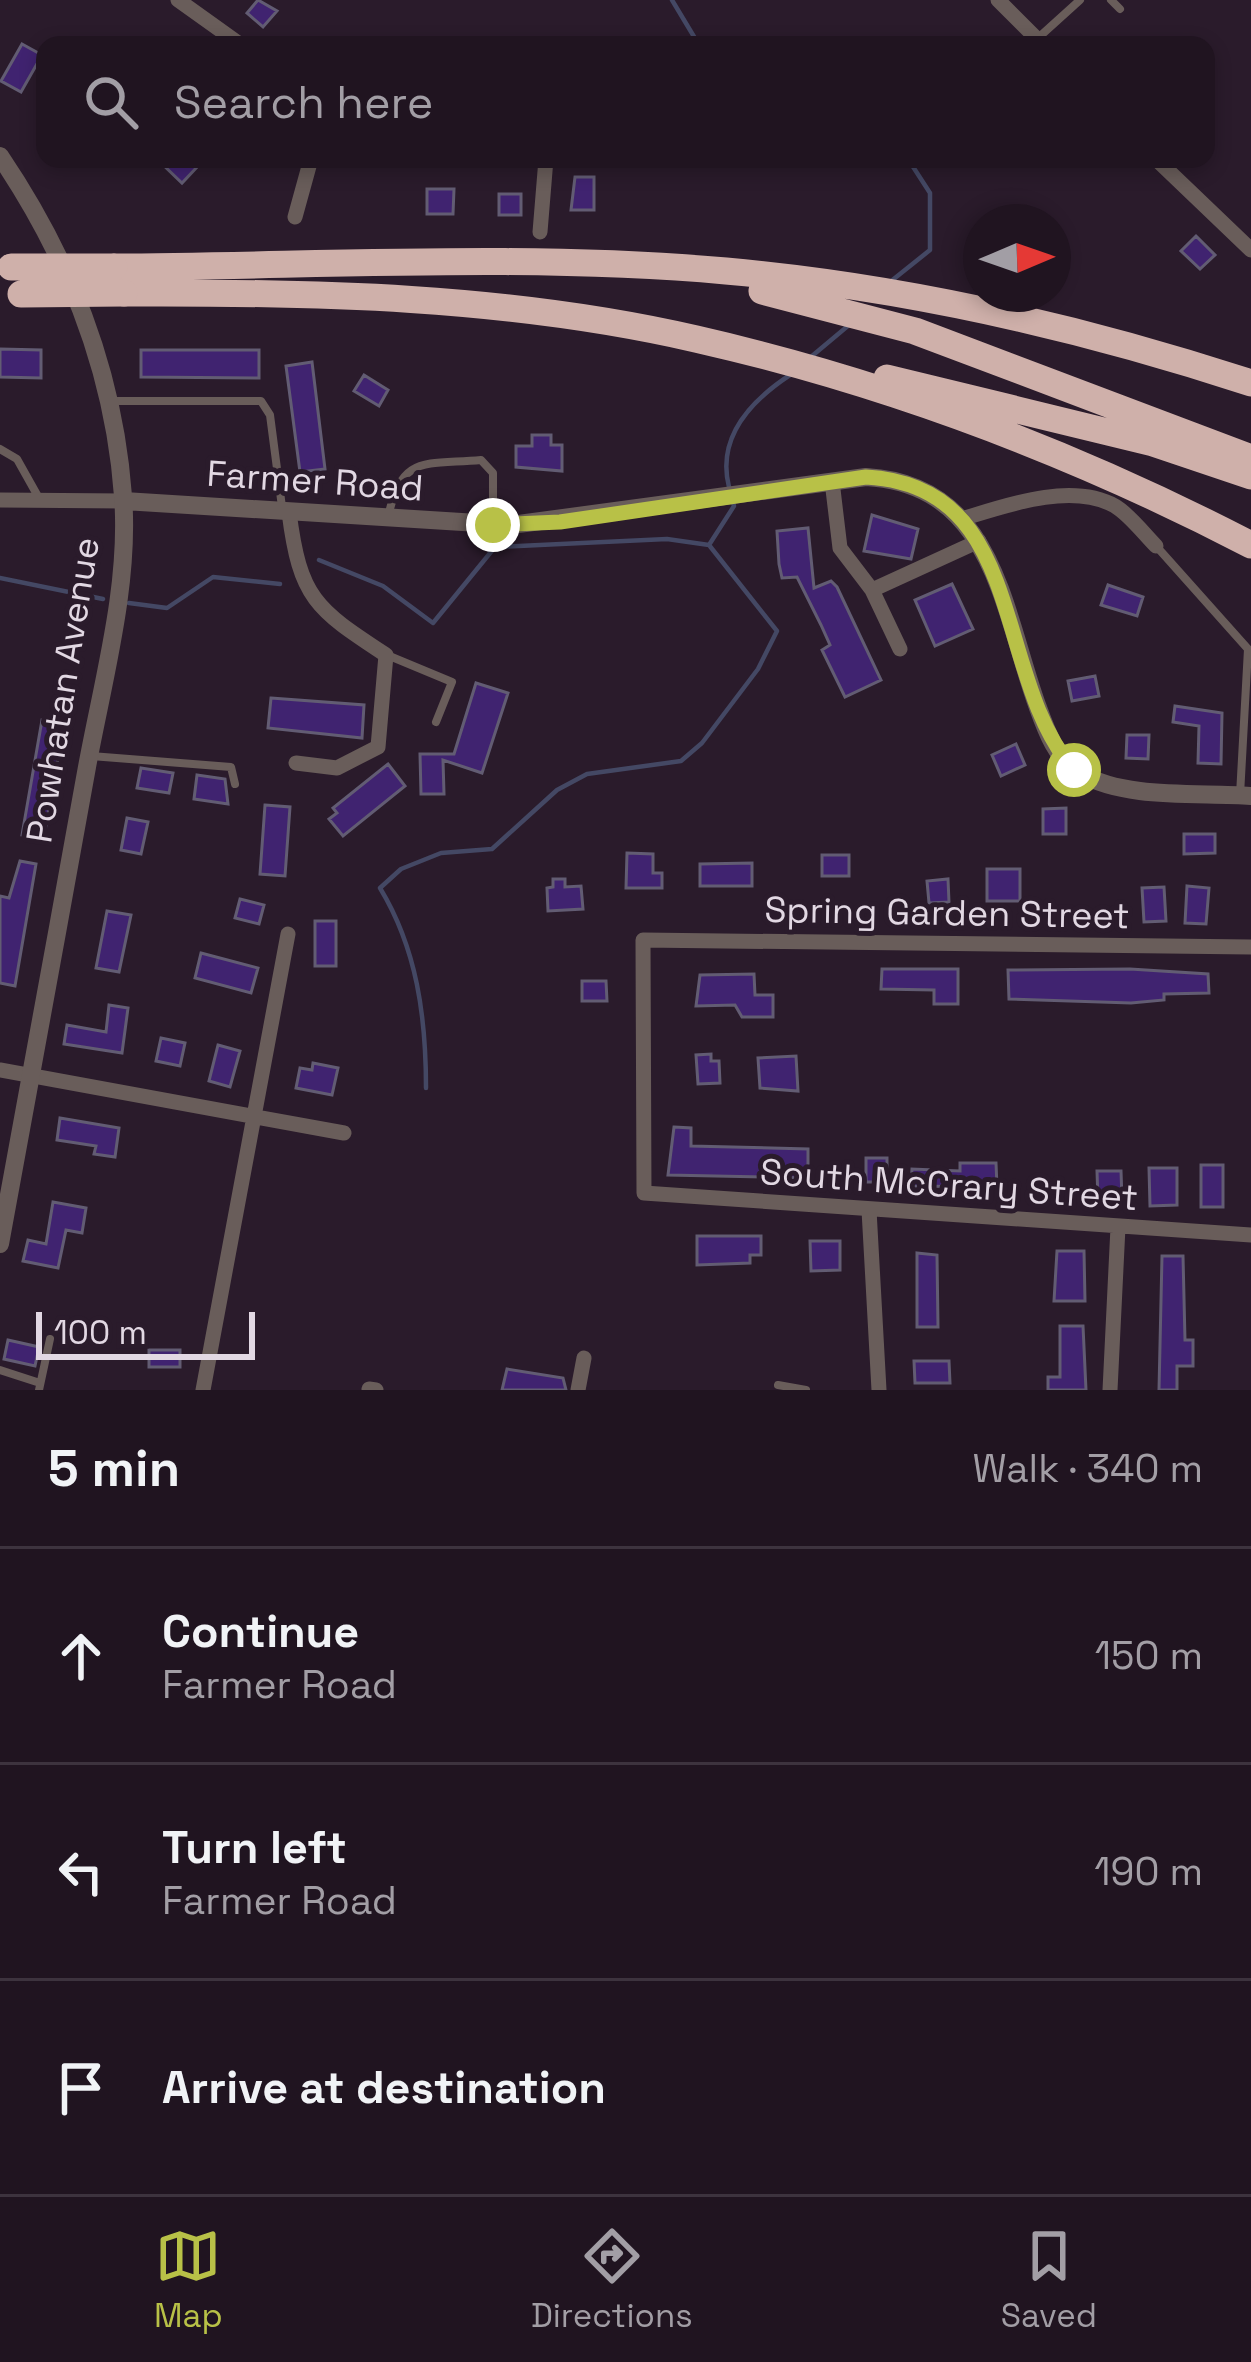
<!DOCTYPE html>
<meta charset="utf-8">
<style>
body{margin:0;font-family:"Space Grotesk",sans-serif;background:#2d212d;color:#f1f3f6}
.compass{position:absolute;left:963px;top:204px;width:108px;height:108px;border-radius:50%;background:#201420;box-shadow:0 6px 18px #0003;rotate:88deg}
.scale{position:absolute;left:36px;bottom:30px;width:219px;box-sizing:border-box;padding-left:12px;border:6px solid #e2d8e3;border-top:0;font-size:33px;line-height:42px;white-space:nowrap;color:#e2d8e3;-webkit-text-stroke:9px #2a1b2b;paint-order:stroke}
.stop{position:absolute;width:36px;height:36px;margin:-27px;border:9px solid #b8c147;border-radius:50%;background:#fff}
.stop.end{background:#b8c147;border-color:#fff;box-shadow:0 3px 12px #0008}
.list{margin:0;padding:0;list-style:none}
h2{display:flex;justify-content:space-between;align-items:center;height:156px;margin:0;padding:0 48px;font-size:51px}
h2 small{font-size:39px;font-weight:400;color:#a29ea5}
.list li{display:grid;grid-template-columns:78px 1fr auto;gap:36px;align-items:center;box-sizing:border-box;height:216px;padding:0 48px;border-top:3px solid #3d333e}
.list b{display:block;font-size:45px;white-space:nowrap}
.list p{margin:0;font-size:39px;white-space:nowrap;color:#a29ea5}
.list em{font-size:39px;font-style:normal;color:#a29ea5}
.icon{flex:none;width:66px;height:66px;fill:none;stroke:currentColor;stroke-width:2;stroke-linecap:round;stroke-linejoin:round}
.map{position:relative;flex:none;width:1251px;height:1390px;overflow:hidden}
.search{position:absolute;background:#201420;box-shadow:0 6px 18px #0003;left:36px;right:36px;top:36px;height:132px;display:flex;align-items:center;gap:30px;box-sizing:border-box;padding:0 42px;border-radius:24px;color:#a29ea5;font-size:45px}
.sheet{height:804px;background:#201420}
nav{display:flex;justify-content:space-around;align-items:center;box-sizing:border-box;height:168px;border-top:3px solid #3d333e;background:#201420;font-size:33px;color:#a29ea5}
nav a{display:grid;justify-items:center;gap:6px}
nav .on{color:#b8c147}
.map>svg:first-child{display:block}
</style>
<div class="map">
<svg width="1251" height="1390" viewBox="0 0 1251 1390">
<rect width="100%" height="100%" fill="#2a1b2b"/>
<g fill="none" stroke-linecap="round" stroke-linejoin="round">
<path stroke="#444864" stroke-width="4.5" d="M672,0L699,45
M890,282L930,250V193L908,159
M812,356L849,325
M729,487C716,436 752,400 790,375
M319,560L383,586L433,623L495,547L667,539L709,545
M0,578L103,599
M129,603L167,608L213,577L280,584
M426,1088C426,1017 417,949 380,888L401,869L441,853L492,849L557,790L587,774L681,761L702,743L758,669L777,631L709,545L734,506L732,498"/>
</g>
<path fill="#402370" stroke="#625c73" stroke-width="3" d="M258,0L277,11L263,27L247,13Z
M22,44L42,55L21,92L1,81Z
M157,159H191L198,166L182,183Z
M575,177H594V210H571Z
M427,189H454L453,214H427Z
M499,194H521V215H499Z
M1196,236L1215,255L1200,269L1181,251Z
M0,349L41,350V378L0,377Z
M141,350H259V378L141,377Z
M312,362L325,469L300,472L286,366Z
M364,375L388,390L379,406L354,391Z
M532,435H551V445H562V471L516,467V446H532Z
M872,515L918,529L911,559L864,551Z
M808,528L814,588L831,581L837,587L881,680L845,697L822,650L830,645L821,625L797,577L782,578L779,564L777,531Z
M952,584L973,629L935,646L915,600Z
M1108,585L1143,597L1137,616L1101,605Z
M1095,676L1099,696L1072,701L1068,681Z
M476,683L508,693L482,773L443,760L444,794H421L420,754H454Z
M271,698L364,705L362,738L268,728Z
M1175,706L1222,713L1221,764L1198,763L1199,726L1173,722Z
M42,720L64,724L44,838L22,835Z
M1127,735H1149L1148,759L1126,758Z
M1016,744L1025,765L1001,776L992,755Z
M388,764L405,786L343,836L329,819L337,813L333,808Z
M141,768L173,773L169,793L137,788Z
M197,775L225,779L228,804L194,799Z
M265,805L290,807L285,876L260,874Z
M1066,808V834H1043V809Z
M127,818L148,822L141,854L121,850Z
M1184,834H1215V853L1184,854Z
M627,853L653,854V873H662V888H626Z
M822,855H849V876H822Z
M20,861L36,864L15,986L0,983V896L9,898Z
M752,863V886H700V864Z
M987,869H1020V901H987Z
M553,879H565V887L581,886L583,909L548,911L547,888L553,887Z
M948,879L949,902L929,903L927,881Z
M1187,886L1209,888L1206,924L1185,923Z
M1164,887L1166,921L1144,922L1142,888Z
M240,899L264,905L259,924L235,918Z
M107,911L131,915L119,972L96,968Z
M315,921H336V966H315Z
M201,953L258,968L251,993L195,978Z
M882,969H958V1004H934V990L881,989Z
M1130,969L1208,974L1209,993L1164,994V1000L1131,1003L1009,999L1008,970Z
M754,974L755,995H773V1017H742L735,1005L696,1006L700,975Z
M582,981H606L607,1001H582Z
M109,1005L128,1008L122,1053L64,1044L67,1025L106,1032Z
M161,1038L185,1043L180,1066L156,1061Z
M218,1045L240,1051L230,1087L209,1081Z
M711,1054V1061H719L720,1083L698,1084L696,1055Z
M796,1056L798,1091L760,1088L758,1058Z
M313,1063L338,1068L332,1095L296,1088L300,1068L312,1070Z
M60,1118L119,1128L115,1157L94,1154L96,1146L57,1140Z
M674,1127L691,1128V1146L808,1149V1178L668,1175Z
M866,1158H887V1182H866Z
M960,1163H996L997,1187L911,1186L912,1169L960,1171Z
M1201,1165H1223V1207H1201Z
M1149,1168H1177V1205L1150,1206Z
M1097,1171H1121L1122,1200L1098,1201Z
M53,1202L86,1208L82,1233L66,1230L58,1268L23,1261L28,1240L46,1244Z
M697,1236H761V1255H750V1263L697,1265Z
M810,1241H840V1270L811,1271Z
M1057,1251H1084L1085,1301H1054Z
M917,1253L937,1255L938,1327H917Z
M1162,1256H1183L1185,1340H1193V1366H1177V1390H1159Z
M1060,1326H1083L1086,1390H1048V1377H1060Z
M8,1340L39,1347L35,1366L4,1359Z
M149,1350H180V1367H149Z
M914,1361H949L950,1383H915Z
M507,1369L563,1378L566,1390H502Z"/>
<g fill="none" stroke-linecap="round" stroke-linejoin="round">
<path stroke="#695d5a" stroke-width="8" d="M1111,0L1120,9
M1038,38L1080,0
M110,401H261L270,415L282,507
M0,449L17,459L40,500
M388,517C402,454 424,465 481,460L493,473V521
M1157,547L1248,649L1240,795
M387,655L452,682L436,722
M91,756L231,767L235,784
M0,1370L40,1383
M778,1385L806,1390
M39,1390L50,1339"/>
<path stroke="#695d5a" stroke-width="15" d="M178,0L241,45
M998,0L1043,45
M1156,159L1251,250
M295,217L311,159
M540,232L546,159
M832,481L840,548L872,590L900,649
M0,500L124,501
M289,512C300,599 316,609 386,655L378,747L337,768L296,763
M965,518C1007,505 1072,482 1115,506C1130,515 1144,534 1156,546
M872,590L979,541
M1251,947L643,940L644,1193L1251,1235
M0,1070L344,1133
M869,1210L879,1390
M369,1389L376,1390
M203,1390L288,934
M578,1390L584,1358
M1110,1390L1118,1227"/>
<path stroke="#695d5a" stroke-width="18" d="M0,156C69,258 114,372 123,496C130,585 103,680 87,767C58,926 30,1085 0,1244
M124,501L511,525L866,477C993,484 1002,607 1037,705C1046,730 1056,759 1080,773C1126,800 1199,792 1251,796"/>
<path stroke="#cfb0aa" stroke-width="27" d="M114,267C317,266 524,253 726,271C906,287 1080,327 1251,383
M762,291L915,331L1251,458
M124,293C314,292 509,296 696,339C889,383 1076,454 1251,545
M887,378L1153,443L1251,476"/>
<path stroke="#cfb0aa" stroke-width="27" d="M11,267H114
M21,294L124,293"/>
</g>
<g fill="none" stroke-linecap="round" stroke-linejoin="round">
<path stroke="#b8c147" stroke-width="15" d="M493,525L560,522L866,477C1029,486 991,675 1074,770"/>
</g>
<g text-anchor="middle" dominant-baseline="central" stroke-width="10" stroke-linejoin="round" paint-order="stroke">
<g font-size="36" fill="#e2d8e3" stroke="#2a1b2b">
<text transform="translate(315 481) rotate(4)">Farmer Road</text>
<text transform="translate(63 690) rotate(-81)">Powhatan Avenue</text>
<text transform="translate(947 913) rotate(1)">Spring Garden Street</text>
<text transform="translate(949 1185) rotate(4)">South McCrary Street</text>
</g>
</g>
</svg>
<svg class="compass" viewBox="-18 -18 36 36"><path d="M0-13l5 13h-10z" fill="#e53935"/><path d="M0 13l5-13h-10z" fill="#a29ea5"/></svg>
<div class="scale">100 m</div>
<div class="stop" style="left:1074px;top:770px"></div>
<div class="stop end" style="left:493px;top:525px"></div>
<div class="search"><svg class="icon" aria-label="search" viewBox="0 0 24 24"><circle cx="10" cy="10" r="6"/><path d="M15 15l6 6"/></svg>Search here</div>
</div>
<section class="sheet">
<h2>5 min<small>Walk · 340 m</small></h2>
<ul class="list">
<li><svg class="icon" aria-label="ahead" viewBox="0 0 24 24"><path d="M12 20V5M6 11l6-6 6 6"/></svg><div><b>Continue</b><p>Farmer Road</p></div><em>150 m</em></li>
<li><svg class="icon" aria-label="left" viewBox="0 0 24 24"><path d="M17 20v-9H6M10 6l-5 5 5 5"/></svg><div><b>Turn left</b><p>Farmer Road</p></div><em>190 m</em></li>
<li><svg class="icon" aria-label="arrive" viewBox="0 0 24 24"><path d="M6 21V4h12l-3 4 3 4H6"/></svg><div><b>Arrive at destination</b></div></li>
</ul>
</section>
<nav>
<a class="on"><svg class="icon" aria-label="map" viewBox="0 0 24 24"><path d="M3 6l6-2 6 2 6-2v14l-6 2-6-2-6 2zM9 4v14M15 6v14"/></svg>Map</a>
<a><svg class="icon" aria-label="directions" viewBox="0 0 24 24"><path d="M12 3l9 9-9 9-9-9zM9 14v-3h6M13 9l2 2-2 2"/></svg>Directions</a>
<a><svg class="icon" aria-label="saved" viewBox="0 0 24 24"><path d="M7 4h10v16l-5-4-5 4z"/></svg>Saved</a>
</nav>
